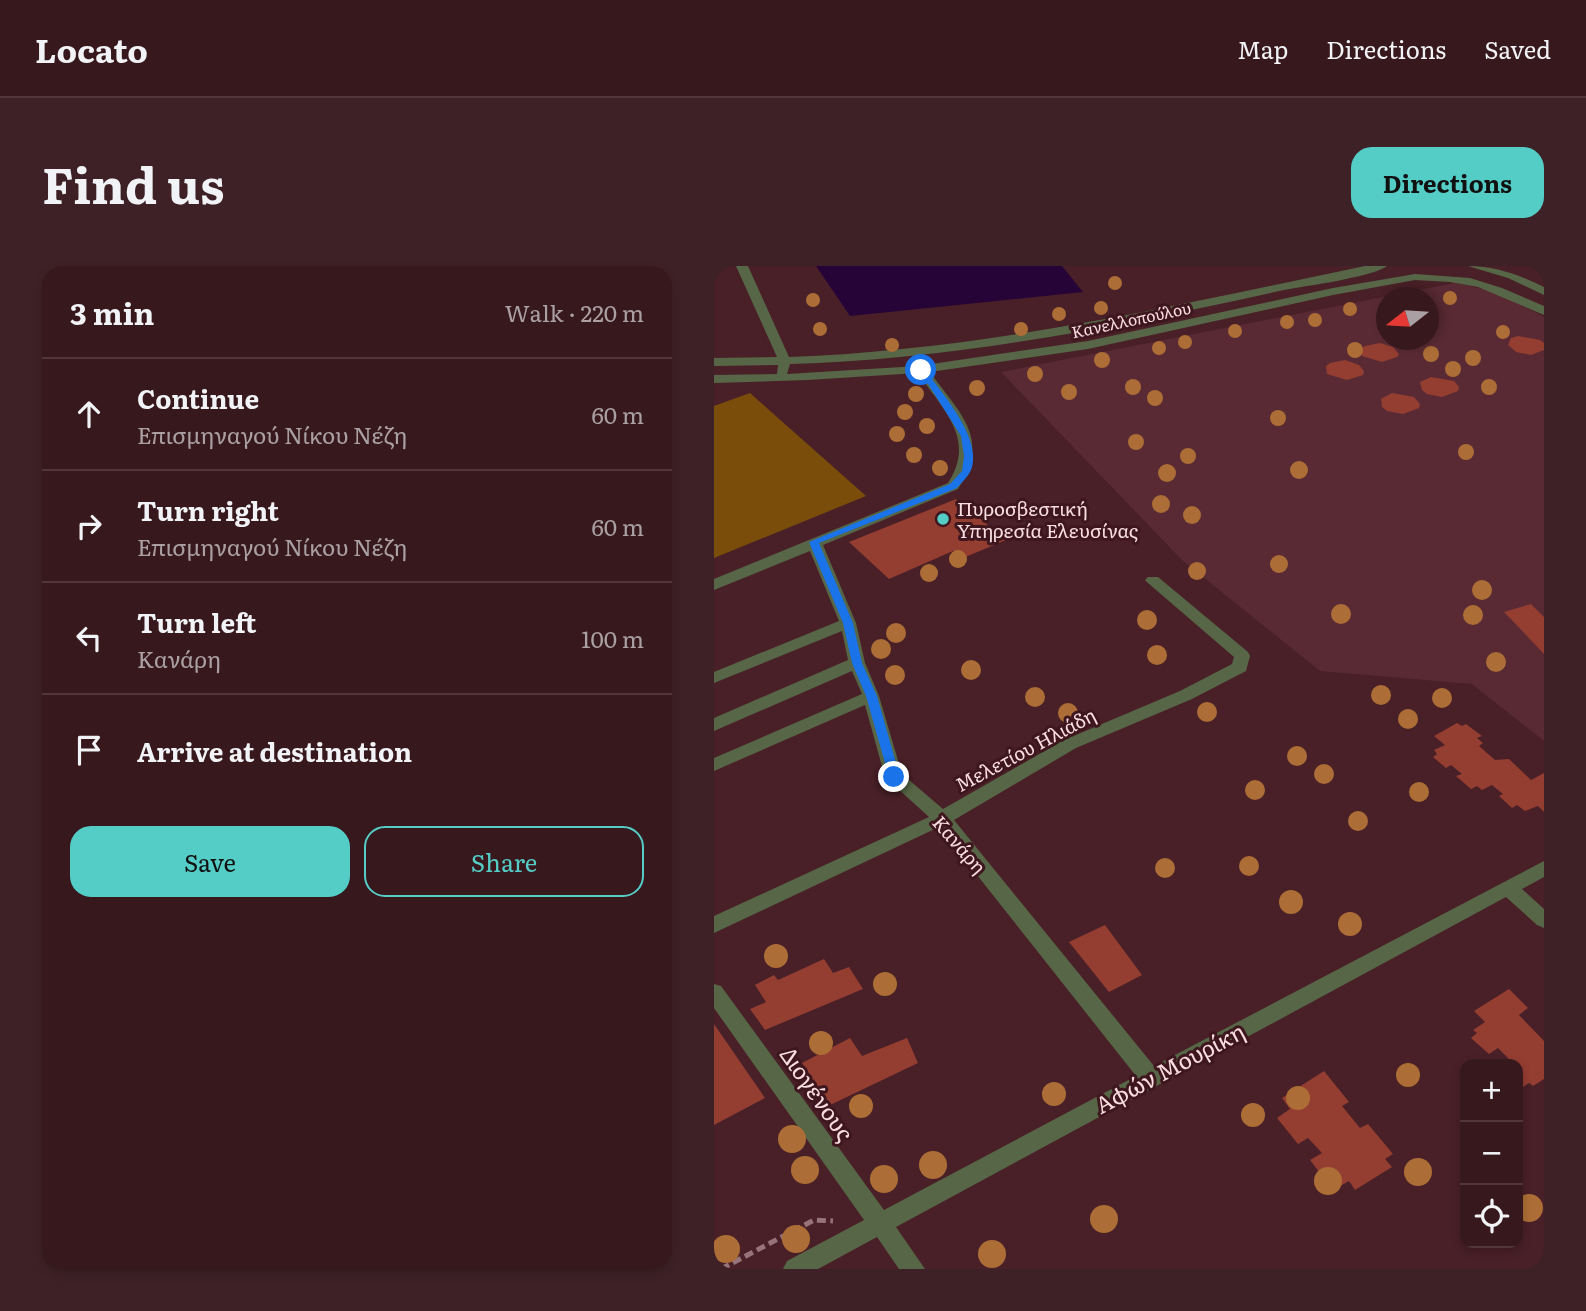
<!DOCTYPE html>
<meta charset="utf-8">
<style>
body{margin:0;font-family:Literata,serif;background:#3e2126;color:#f1f3f6}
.controls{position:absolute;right:21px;bottom:21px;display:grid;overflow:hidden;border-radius:14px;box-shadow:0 4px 10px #0003}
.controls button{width:63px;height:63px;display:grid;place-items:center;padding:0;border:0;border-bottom:2px solid #51373b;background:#37181d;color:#f1f3f6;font:35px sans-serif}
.compass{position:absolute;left:662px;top:21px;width:63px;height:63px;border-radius:50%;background:#37181d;box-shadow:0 4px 10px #0003;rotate:253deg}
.stop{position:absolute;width:21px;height:21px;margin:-16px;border:5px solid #1a73e8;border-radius:50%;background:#fff}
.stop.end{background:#1a73e8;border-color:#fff;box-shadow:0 2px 7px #0008}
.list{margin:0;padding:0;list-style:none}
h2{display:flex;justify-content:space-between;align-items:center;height:91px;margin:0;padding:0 28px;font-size:30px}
h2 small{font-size:23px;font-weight:400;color:#aaa0a4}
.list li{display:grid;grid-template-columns:46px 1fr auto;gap:21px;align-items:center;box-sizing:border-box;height:112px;padding:0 28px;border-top:2px solid #51373b}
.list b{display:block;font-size:26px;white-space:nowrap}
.list p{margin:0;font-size:23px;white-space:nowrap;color:#aaa0a4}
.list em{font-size:23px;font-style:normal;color:#aaa0a4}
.actions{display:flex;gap:14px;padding:21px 28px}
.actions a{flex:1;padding:16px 0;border:2px solid #54cdc7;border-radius:21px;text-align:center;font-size:24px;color:#54cdc7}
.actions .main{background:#54cdc7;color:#111}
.icon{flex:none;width:38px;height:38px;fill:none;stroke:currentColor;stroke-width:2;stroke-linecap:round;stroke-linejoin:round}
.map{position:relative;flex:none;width:830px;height:1003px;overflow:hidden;border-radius:21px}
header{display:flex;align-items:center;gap:42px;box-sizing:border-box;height:98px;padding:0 35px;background:#37181d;border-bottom:2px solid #51373b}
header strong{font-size:33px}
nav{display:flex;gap:38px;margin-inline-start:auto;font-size:24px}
.intro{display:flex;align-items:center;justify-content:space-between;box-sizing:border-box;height:168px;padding:0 42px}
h1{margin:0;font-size:49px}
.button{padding:18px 32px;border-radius:21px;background:#54cdc7;color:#111;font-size:24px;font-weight:700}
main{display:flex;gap:42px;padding:0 42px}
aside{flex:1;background:#37181d;border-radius:21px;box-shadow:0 4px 10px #0003}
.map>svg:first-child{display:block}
</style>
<header>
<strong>Locato</strong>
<nav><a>Map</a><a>Directions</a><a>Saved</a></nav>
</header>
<div class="intro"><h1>Find us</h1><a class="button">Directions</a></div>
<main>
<aside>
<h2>3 min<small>Walk · 220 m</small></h2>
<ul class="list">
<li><svg class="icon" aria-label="ahead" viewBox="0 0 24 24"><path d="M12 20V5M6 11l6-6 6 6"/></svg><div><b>Continue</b><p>Επισμηναγού Νίκου Νέζη</p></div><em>60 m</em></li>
<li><svg class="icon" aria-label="right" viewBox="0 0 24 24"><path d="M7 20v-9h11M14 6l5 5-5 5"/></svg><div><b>Turn right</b><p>Επισμηναγού Νίκου Νέζη</p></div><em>60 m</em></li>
<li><svg class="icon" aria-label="left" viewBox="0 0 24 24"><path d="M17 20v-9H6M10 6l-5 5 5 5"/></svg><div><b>Turn left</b><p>Κανάρη</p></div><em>100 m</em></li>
<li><svg class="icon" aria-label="arrive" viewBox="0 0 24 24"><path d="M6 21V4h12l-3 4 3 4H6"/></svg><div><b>Arrive at destination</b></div></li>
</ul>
<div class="actions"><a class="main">Save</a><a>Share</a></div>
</aside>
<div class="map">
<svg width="830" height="1003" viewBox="0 0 830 1003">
<rect width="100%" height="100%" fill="#492027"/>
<path fill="#592a33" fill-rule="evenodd" d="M741,17L779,25L830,51V475L758,418L606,405L468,294L287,106ZM673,32H715V74H673Z"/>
<path fill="#7a4e0a" d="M36,127L152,230L0,292V140Z"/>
<path fill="#260438" d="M102,0H348L369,26L136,50Z"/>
<path fill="#943d31" d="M804,70L826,74L830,77V84L817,89L802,86L794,79L797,72Z
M666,77L679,81L685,88L683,91L668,96L648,90L647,83L651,80Z
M631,94L645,99L650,105L649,109L633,114L613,108L612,100L616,97Z
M717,111L740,115L745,121L744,125L728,131L713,128L708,124L706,116Z
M678,127L700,131L706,138L705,142L689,148L673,145L668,141L667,133Z
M242,233L292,274L249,292L239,285L175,313L135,276Z
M817,338L830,351V388L790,346Z
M743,457L748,460L752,458L768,470L763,472L769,477L765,480L781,494L795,493L817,514L830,507V546L824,540L811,545L803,539L798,542L785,530L789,528L778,519L768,524L763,520L757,523L742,510L748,508L737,499L732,502L719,491L723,488L720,484L731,479L720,470Z
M391,659L428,709L395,726L355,676Z
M110,693L119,707L135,701L149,723L51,764L36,743L52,736L41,719L60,709L64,714Z
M795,723L814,742L805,749L830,775V813L819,820L815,817L809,821L804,817V798H793L798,796L784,782L775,788L757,772L763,767L759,764L771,756L760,745Z
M0,758L51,832L0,859Z
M136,772L148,790L193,772L204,797L116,839L88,797Z
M610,805L635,836L628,840L646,862L654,858L679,888L671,893L678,901L641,924L635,915L619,924L596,894L608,887L594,872L584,878L563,852L576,843L568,832Z"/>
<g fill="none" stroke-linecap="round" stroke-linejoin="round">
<path stroke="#977479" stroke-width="5" stroke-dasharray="9 4.5" stroke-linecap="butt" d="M7,1003L100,954L119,955"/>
<path fill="#566646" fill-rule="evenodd" d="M22,0H34L75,91C272,84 459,40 651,0H673C659,11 591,20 570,24C406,60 244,93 76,98L73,108L188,101L199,100L197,96L203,92L211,99L374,75L619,22L701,8L756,12L788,22L830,40V49L764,21L736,16L701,14L619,29L374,83L216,106C245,147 278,172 244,223L109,279L142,357L151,397L165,430L188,508L229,543L350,474L466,425L518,398L520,391L434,317L431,314L434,311H444L534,386L536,390L532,405L478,433L362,482L240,554L440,800L830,595V611L808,623L830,643V662L823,659L792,631L182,961L211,1003H185L163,971L104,1003H69L73,995L150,954L0,742V718L7,720L170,944L422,810L225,561L0,667V650L215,551L171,511L151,439L0,505V492L148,428L138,405L0,465V452L134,394L128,365L0,417V406L125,355L96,285L0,324V313L234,217C263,172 228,143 204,107L94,114L0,117V109L63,108L64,99L0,100V92L63,91Z
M754,0C782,0 805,9 830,21V29L794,12Z"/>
</g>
<g fill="#ac6e36">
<circle cx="401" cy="17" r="7"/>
<circle cx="736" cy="32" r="7"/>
<circle cx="99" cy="34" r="7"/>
<circle cx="387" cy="42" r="7"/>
<circle cx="636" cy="43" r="7"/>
<circle cx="345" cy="48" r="7"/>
<circle cx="601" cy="54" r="7"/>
<circle cx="573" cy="56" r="7"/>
<circle cx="106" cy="63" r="7"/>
<circle cx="307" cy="63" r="7"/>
<circle cx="521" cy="65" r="7"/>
<circle cx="789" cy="66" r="7"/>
<circle cx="471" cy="76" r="7"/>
<circle cx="178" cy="79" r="7"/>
<circle cx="445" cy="82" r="7"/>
<circle cx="641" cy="84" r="8"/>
<circle cx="717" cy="88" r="8"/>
<circle cx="759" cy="92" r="8"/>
<circle cx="388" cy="94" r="8"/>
<circle cx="739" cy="103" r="8"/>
<circle cx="321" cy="108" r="8"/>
<circle cx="419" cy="121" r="8"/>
<circle cx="775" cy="121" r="8"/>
<circle cx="263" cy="122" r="8"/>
<circle cx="355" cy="126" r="8"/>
<circle cx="202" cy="128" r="8"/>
<circle cx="441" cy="132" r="8"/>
<circle cx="191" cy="146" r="8"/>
<circle cx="564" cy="152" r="8"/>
<circle cx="213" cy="160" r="8"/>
<circle cx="183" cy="168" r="8"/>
<circle cx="422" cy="176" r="8"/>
<circle cx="752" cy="186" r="8"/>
<circle cx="200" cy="189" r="8"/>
<circle cx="474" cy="190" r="8"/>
<circle cx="226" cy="202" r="8"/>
<circle cx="585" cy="204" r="9"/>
<circle cx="453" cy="207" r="9"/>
<circle cx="447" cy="238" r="9"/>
<circle cx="478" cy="249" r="9"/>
<circle cx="244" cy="293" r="9"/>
<circle cx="565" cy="298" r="9"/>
<circle cx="483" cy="305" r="9"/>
<circle cx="215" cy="307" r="9"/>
<circle cx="768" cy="324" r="10"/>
<circle cx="627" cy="348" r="10"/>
<circle cx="759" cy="349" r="10"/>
<circle cx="433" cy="354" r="10"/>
<circle cx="182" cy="367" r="10"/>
<circle cx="167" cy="383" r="10"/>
<circle cx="443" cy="389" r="10"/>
<circle cx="782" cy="396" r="10"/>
<circle cx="257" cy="404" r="10"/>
<circle cx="181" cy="409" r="10"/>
<circle cx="667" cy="429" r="10"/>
<circle cx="321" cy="431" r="10"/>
<circle cx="728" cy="432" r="10"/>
<circle cx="493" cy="446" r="10"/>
<circle cx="354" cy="447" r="10"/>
<circle cx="694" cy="453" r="10"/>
<circle cx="583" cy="490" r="10"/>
<circle cx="610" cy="508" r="10"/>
<circle cx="541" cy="524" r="10"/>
<circle cx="705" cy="526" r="10"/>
<circle cx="644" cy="555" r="10"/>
<circle cx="535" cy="600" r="10"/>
<circle cx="451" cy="602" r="10"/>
<circle cx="577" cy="636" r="12"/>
<circle cx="636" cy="658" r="12"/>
<circle cx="62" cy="690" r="12"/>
<circle cx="171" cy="718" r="12"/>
<circle cx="107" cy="777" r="12"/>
<circle cx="694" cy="809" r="12"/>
<circle cx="340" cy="828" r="12"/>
<circle cx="584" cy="832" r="12"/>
<circle cx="147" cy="840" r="12"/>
<circle cx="539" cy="849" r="12"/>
<circle cx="78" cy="873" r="14"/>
<circle cx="219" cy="899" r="14"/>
<circle cx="91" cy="904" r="14"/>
<circle cx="704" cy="906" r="14"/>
<circle cx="170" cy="913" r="14"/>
<circle cx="614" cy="915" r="14"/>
<circle cx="815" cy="942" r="14"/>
<circle cx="390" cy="953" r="14"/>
<circle cx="82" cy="973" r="14"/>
<circle cx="12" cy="983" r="14"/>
<circle cx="278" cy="988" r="14"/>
</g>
<path fill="#1a73e8" d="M204,102H210C228,128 269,172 257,204C254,211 247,217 243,222L105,277L139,357L148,397L163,430L186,511L180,515L175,511L152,430L138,397L129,357L95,276L236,218L248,205L250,190L247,170Z"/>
<circle fill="#54cdc7" stroke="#3e161e" stroke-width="2.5" cx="229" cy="253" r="7"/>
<g text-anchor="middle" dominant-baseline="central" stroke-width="6" stroke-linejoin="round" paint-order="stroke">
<g font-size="16" fill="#f9dde0" stroke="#3e161e">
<text transform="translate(417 53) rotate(-12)">Κανελλοπούλου</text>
</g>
<g font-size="19" fill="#f9dde0" stroke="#3e161e" text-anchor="start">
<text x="243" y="242">Πυροσβεστική<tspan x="243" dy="22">Υπηρεσία Ελευσίνας</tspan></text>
</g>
<g font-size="19" fill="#f9dde0" stroke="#3e161e">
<text transform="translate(311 483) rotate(-28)">Μελετίου Ηλιάδη</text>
<text transform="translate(246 578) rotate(49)">Κανάρη</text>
</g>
<g font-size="23" fill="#f9dde0" stroke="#3e161e">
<text transform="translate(455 801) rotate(-28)">Αφών Μουρίκη</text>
<text transform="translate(104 827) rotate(55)">Διογένους</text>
</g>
</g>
</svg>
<div class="controls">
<button>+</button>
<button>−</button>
<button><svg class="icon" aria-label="locate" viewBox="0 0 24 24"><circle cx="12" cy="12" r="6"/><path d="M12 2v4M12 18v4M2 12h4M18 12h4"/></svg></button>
</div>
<svg class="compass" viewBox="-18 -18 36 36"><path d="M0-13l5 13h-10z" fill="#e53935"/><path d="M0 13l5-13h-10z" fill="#aaa0a4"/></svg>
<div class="stop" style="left:207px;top:104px"></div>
<div class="stop end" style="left:180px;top:511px"></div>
</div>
</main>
